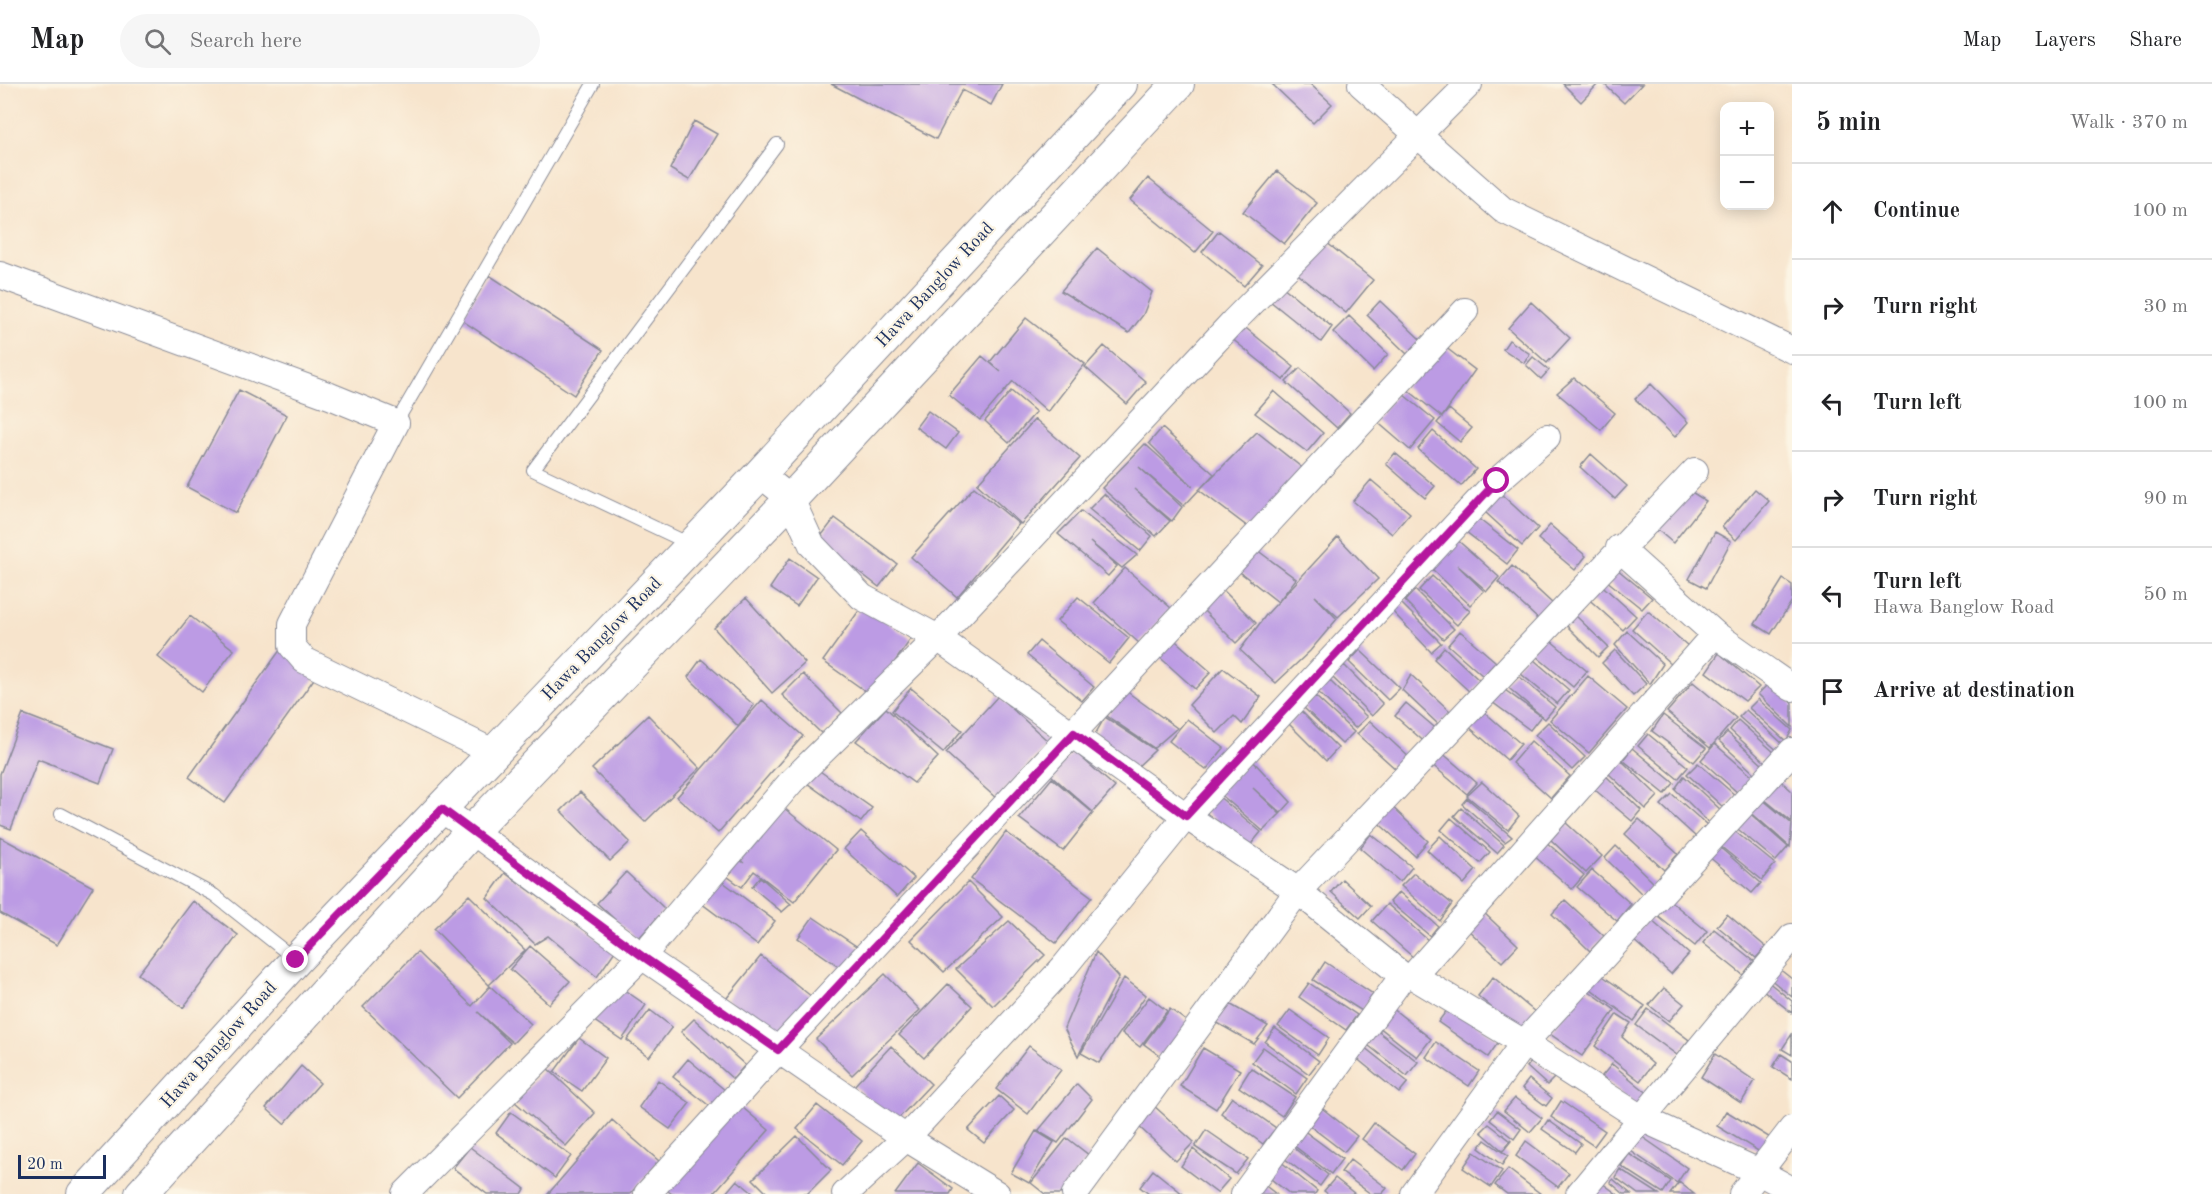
<!DOCTYPE html>
<meta charset="utf-8">
<style>
body{margin:0;font-family:"Old Standard TT",serif;background:#f6f6f6;color:#202124}
.controls{position:absolute;right:18px;top:18px;display:grid;overflow:hidden;border-radius:12px;box-shadow:0 3px 15px #0003}
.controls button{width:54px;height:54px;display:grid;place-items:center;padding:0;border:0;border-bottom:2px solid #e0e0e0;background:#fff;color:#202124;font:30px sans-serif}
.scale{position:absolute;left:18px;bottom:15px;width:88px;box-sizing:border-box;padding-left:6px;border:3px solid #1b2f5e;border-top:0;font-size:16px;line-height:21px;white-space:nowrap;color:#1b2f5e;-webkit-text-stroke:4px #fcf5e5;paint-order:stroke}
.stop{position:absolute;width:18px;height:18px;margin:-14px;border:4px solid #b5179e;border-radius:50%;background:#fff}
.stop.end{background:#b5179e;border-color:#fff;box-shadow:0 2px 6px #0008}
.list{margin:0;padding:0;list-style:none}
h2{display:flex;justify-content:space-between;align-items:center;height:78px;margin:0;padding:0 24px;font-size:26px}
h2 small{font-size:20px;font-weight:400;color:#757577}
.list li{display:grid;grid-template-columns:39px 1fr auto;gap:18px;align-items:center;box-sizing:border-box;height:96px;padding:0 24px;border-top:2px solid #e0e0e0}
.list b{display:block;font-size:22px;white-space:nowrap}
.list p{margin:0;font-size:20px;white-space:nowrap;color:#757577}
.list em{font-size:20px;font-style:normal;color:#757577}
.icon{flex:none;width:33px;height:33px;fill:none;stroke:currentColor;stroke-width:2;stroke-linecap:round;stroke-linejoin:round}
.map{position:relative;flex:none;width:1792px;height:1110px;overflow:hidden}
header{display:flex;align-items:center;gap:36px;box-sizing:border-box;height:84px;padding:0 30px;background:#fff;border-bottom:2px solid #e0e0e0}
header strong{font-size:28px}
nav{display:flex;gap:33px;margin-inline-start:auto;font-size:21px}
.search{width:420px;height:54px;background:#f6f6f6;display:flex;align-items:center;gap:15px;box-sizing:border-box;padding:0 21px;border-radius:33px;color:#757577;font-size:22px}
main{display:flex}
aside{flex:1;background:#fff}
.map>svg:first-child{display:block}
</style>
<header>
<strong>Map</strong>
<div class="search"><svg class="icon" aria-label="search" viewBox="0 0 24 24"><circle cx="10" cy="10" r="6"/><path d="M15 15l6 6"/></svg>Search here</div>
<nav><a>Map</a><a>Layers</a><a>Share</a></nav>
</header>
<main>
<div class="map">
<svg width="1792" height="1110" viewBox="0 0 1792 1110">
<rect width="100%" height="100%" fill="#fcf5e5"/>
<filter id="ink" filterUnits="userSpaceOnUse"><feTurbulence type="fractalNoise" baseFrequency=".0167" numOctaves="2"/><feDisplacementMap in="SourceGraphic" scale="12" xChannelSelector="R" yChannelSelector="G"/><feConvolveMatrix kernelMatrix="1 2 1 2 8 2 1 2 1" color-interpolation-filters="sRGB"/></filter>
<filter id="wash" filterUnits="userSpaceOnUse"><feTurbulence type="fractalNoise" baseFrequency=".008" numOctaves="4" result="noise"/><feDisplacementMap in="SourceGraphic" scale="24" xChannelSelector="R" yChannelSelector="G"/><feGaussianBlur stdDeviation="1.35" result="paint"/><feColorMatrix in="noise" values="0 0 0 0 0 0 0 0 0 0 0 0 0 0 0 0 0 1.4 0 .05"/><feComposite in="paint" operator="in"/></filter>
<g filter="url(#wash)">
<rect width="100%" height="100%" fill="#f7e4cc"/>
<g id="blocks">
<path fill="#bc9be4" d="M831,0H1002L991,21L962,6L936,55Z
M1272,0H1310L1332,20L1313,39Z
M1563,0H1598L1581,18Z
M1604,0H1642L1624,19Z
M694,37L717,50L689,96L670,85Z
M1277,87L1317,119L1284,160L1243,128Z
M1148,94L1213,147L1195,169L1130,116Z
M1219,147L1262,181L1244,202L1202,168Z
M1321,154L1373,196L1346,229L1294,187Z
M1097,164L1152,208L1143,231L1129,249L1061,207Z
M489,191L603,266L574,311L460,235Z
M1277,198L1332,243L1321,258L1265,213Z
M1380,217L1421,256L1407,270L1367,231Z
M1531,218L1570,254L1547,279L1508,244Z
M1349,232L1388,270L1373,287L1333,248Z
M1026,234L1085,280L1048,328L1013,297L980,336L949,311L982,272L1001,288L990,278Z
M1242,241L1294,283L1283,296L1231,254Z
M1509,256L1530,270L1524,279L1503,265Z
M1104,262L1146,298L1127,320L1085,283Z
M1445,263L1475,286L1442,333L1404,303Z
M1533,273L1549,286L1541,295L1526,281Z
M1300,284L1350,329L1337,344L1286,298Z
M1574,294L1615,329L1601,346L1557,309Z
M1651,300L1688,338L1675,353L1635,315Z
M239,306L287,331L236,429L187,403Z
M1011,307L1036,328L1009,359L985,337Z
M1274,307L1323,349L1307,368L1255,329Z
M1399,307L1435,336L1410,366L1375,336Z
M1449,325L1472,344L1460,358L1437,339Z
M928,327L958,349L946,365L916,343Z
M1035,335L1080,374L1021,440L977,400Z
M1162,344L1214,390L1184,422L1139,383L1182,423L1172,437L1134,405L1170,437L1156,452L1102,404L1145,360L1193,403L1149,359Z
M1433,347L1476,385L1461,402L1418,365Z
M1257,348L1310,390L1252,446L1199,406Z
M1395,369L1435,402L1425,414L1386,380Z
M1591,370L1627,402L1615,415L1580,383Z
M1371,396L1410,429L1392,450L1353,417Z
M974,403L1019,440L957,513L911,473Z
M1755,405L1769,417L1736,456L1722,443Z
M1690,407L1706,417L1673,459L1653,442Z
M1104,410L1152,452L1140,467L1089,425Z
M1501,410L1538,444L1522,462L1485,428Z
M1081,427L1137,471L1122,484L1090,458L1117,482L1108,492L1058,450Z
M1476,433L1518,466L1507,480L1465,447Z
M835,434L897,480L879,503L818,456Z
M1550,441L1586,472L1575,486L1538,455Z
M1715,448L1731,457L1706,504L1689,495Z
M1338,453L1378,495L1338,533L1315,512L1337,535L1310,567L1276,599L1240,566L1266,531Z
M1454,453L1499,493L1487,507L1457,481L1484,507L1470,521L1432,485Z
M1253,463L1296,495L1278,518L1236,485Z
M790,474L817,493L797,522L770,504Z
M1611,480L1652,514L1642,525L1601,492Z
M1512,482L1553,520L1539,536L1498,498Z
M1125,484L1171,524L1139,559L1094,519Z
M1432,492L1470,527L1457,541L1419,506Z
M1783,495L1792,501V517L1771,550L1755,540Z
M1596,496L1636,532L1623,546L1583,510Z
M1217,500L1256,539L1236,559L1197,520Z
M1415,506L1454,545L1443,555L1405,517Z
M1078,513L1129,554L1109,579L1057,537Z
M746,514L805,579L772,609L714,544Z
M1401,519L1441,559L1431,568L1392,527Z
M863,521L911,555L871,611L823,577Z
M1648,527L1688,562L1672,581L1632,545Z
M1574,530L1608,563L1598,573L1564,539Z
M190,532L234,566L202,608L158,573Z
M1460,547L1496,578L1483,592L1448,561Z
M1627,547L1663,580L1650,600L1615,561Z
M1169,551L1211,588L1195,605L1154,568Z
M1544,551L1587,587L1573,603L1530,567Z
M1039,557L1094,603L1082,617L1027,571Z
M283,562L319,588L225,719L189,693Z
M1444,563L1481,598L1471,609L1434,575Z
M1360,566L1400,604L1388,616L1349,578Z
M1615,566L1646,600L1633,612L1602,579Z
M1719,569L1759,603L1745,617L1706,588Z
M1527,570L1569,606L1557,620L1515,585Z
M701,575L754,621L738,642L688,593Z
M1344,581L1383,620L1372,632L1332,593Z
M1223,584L1261,613L1242,640L1234,632L1217,649L1189,621Z
M1514,588L1555,623L1545,635L1504,600Z
M803,590L842,629L822,650L782,611Z
M1411,591L1451,628L1439,641L1402,606Z
M1588,592L1627,625L1589,669L1550,636Z
M1329,596L1367,633L1355,644L1318,608Z
M1693,598L1736,634L1710,664L1667,628Z
M1770,598L1792,619V643L1758,610Z
M1498,601L1541,632L1530,646L1488,615Z
M911,604L962,646L943,669L892,627Z
M1126,607L1177,644L1154,664L1107,632Z
M998,612L1049,658L997,715L946,669Z
M1315,612L1354,648L1342,660L1304,624Z
M1758,615L1792,646L1786,657L1749,624Z
M762,616L803,652L718,749L677,713Z
M1406,619L1440,648L1428,661L1395,632Z
M886,624L938,673L914,699L856,657Z
M1482,626L1521,660L1507,676L1468,642Z
M1746,626L1785,662L1779,668L1739,633Z
M1301,627L1338,664L1326,677L1289,640Z
M23,630L113,665L100,699L38,675L11,745L0,741V690Z
M648,631L700,684L645,738L592,685Z
M1663,631L1706,664L1694,678L1652,647Z
M1105,633L1155,666L1135,685L1093,654Z
M1187,635L1224,664L1206,686L1169,657Z
M1738,636L1775,669L1766,679L1730,646Z
M1370,637L1411,675L1399,688L1357,650Z
M1548,638L1585,673L1572,686L1535,651Z
M1727,648L1764,682L1756,691L1719,657Z
M1648,650L1688,683L1678,695L1638,662Z
M1531,657L1570,692L1551,714L1512,679Z
M1715,660L1753,693L1738,709L1701,676Z
M1632,664L1674,699L1665,710L1623,676Z
M1074,667L1115,703L1093,728L1051,691Z
M1440,667L1477,699L1467,710L1430,679Z
M1251,675L1291,718L1281,729L1253,704L1280,730L1263,747L1218,708Z
M1621,676L1658,712L1646,725L1608,689Z
M1698,679L1736,712L1724,724L1687,690Z
M817,685L872,724L861,738L807,699Z
M1605,691L1641,726L1632,737L1594,705Z
M1684,692L1722,727L1709,739L1675,705Z
M1775,692L1792,707V738L1759,711Z
M1052,694L1093,729L1063,767L1019,734Z
M1482,698L1519,732L1508,746L1467,712Z
M580,708L630,758L610,777L561,727Z
M1672,710L1707,741L1696,753L1661,721Z
M1756,710L1792,740L1790,763L1747,725Z
M1217,711L1261,748L1248,764L1204,727Z
M1467,714L1512,753L1505,758L1462,720Z
M1387,718L1428,757L1415,772L1373,734Z
M779,720L836,766L794,818L754,787L742,803L724,790L736,773L744,779L736,773Z
M1461,724L1504,761L1497,769L1454,732Z
M1746,726L1788,763L1776,777L1733,741Z
M1451,734L1490,768L1480,779L1441,746Z
M1639,735L1678,770L1664,786L1625,750Z
M1565,738L1602,772L1586,789L1550,755Z
M1732,745L1775,780L1762,796L1719,761Z
M861,747L914,794L897,813L844,765Z
M1006,748L1092,813L1056,859L971,795Z
M1371,750L1412,783L1400,798L1360,764Z
M1440,752L1476,786L1464,800L1427,766Z
M0,753L93,803L57,861L0,829Z
M1545,757L1584,791L1572,805L1533,771Z
M1717,761L1761,799L1752,809L1708,772Z
M1616,762L1655,800L1644,812L1605,774Z
M1592,786L1631,820L1617,837L1577,803Z
M626,788L665,825L637,856L597,819Z
M505,789L615,867L597,893L548,852L535,860L487,814Z
M1414,789L1452,820L1440,837L1401,802Z
M760,793L791,820L782,828L752,803Z
M719,795L775,837L757,861L701,819Z
M1342,795L1371,822L1360,834L1331,808Z
M968,798L1003,833L944,888L911,856Z
M1399,808L1438,842L1430,852L1390,818Z
M469,811L525,866L489,901L434,845Z
M1663,811L1707,847L1695,862L1650,826Z
M1565,816L1604,852L1590,867L1552,830Z
M193,817L238,851L183,924L138,890Z
M1387,820L1429,857L1414,874L1372,837Z
M1481,826L1518,861L1502,878L1465,843Z
M1727,830L1766,863L1756,874L1717,842Z
M813,833L862,866L847,888L798,854Z
M1649,834L1689,870L1671,890L1631,854Z
M1009,837L1045,871L993,922L956,885Z
M1714,845L1754,877L1743,891L1703,859Z
M530,862L570,897L549,920L510,885Z
M417,868L472,922L490,902L531,940L513,959L478,928L510,959L457,1014L363,923Z
M1096,868L1119,893L1078,972L1064,944Z
M761,872L812,913L776,956L726,915Z
M1325,878L1373,910L1362,927L1313,896Z
M1778,884L1792,895V913L1769,894Z
M1597,888L1645,922L1634,937L1587,902Z
M885,890L920,926L852,991L816,955Z
M1493,893L1535,928L1519,947L1478,912Z
M1124,894L1146,911L1099,979L1081,969Z
M1767,897L1792,917V929L1762,905Z
M1309,899L1357,931L1346,946L1299,913Z
M948,900L972,922L924,974L899,951Z
M617,901L646,921L622,956L593,936Z
M1585,904L1615,926L1582,972L1550,950Z
M1664,904L1684,920L1669,937L1649,921Z
M1149,913L1167,927L1140,963L1122,949Z
M1226,918L1268,942L1254,960L1214,937Z
M1450,922L1500,956L1488,973L1438,938Z
M1392,924L1431,955L1417,973L1378,942Z
M1170,925L1193,942L1167,977L1144,960Z
M1648,925L1689,956L1677,971L1636,941Z
M650,926L672,943L649,973L627,956Z
M1290,926L1329,954L1318,971L1278,942Z
M1617,930L1631,939L1622,953L1653,980L1640,997L1595,962Z
M694,935L745,981L733,995L681,948Z
M1275,944L1319,977L1309,990L1265,958Z
M1375,945L1418,978L1407,992L1364,958Z
M1792,950V971L1782,965Z
M579,954L606,974L582,1007L554,988Z
M1436,958L1479,987L1469,1002L1426,973Z
M891,962L931,1000L894,1039L854,1002Z
M1029,962L1061,986L1028,1030L996,1005Z
M1263,963L1307,994L1296,1010L1252,978Z
M1364,963L1408,998L1399,1009L1355,973Z
M1203,964L1240,986L1216,1025L1180,1002Z
M1715,970L1755,997L1741,1019L1701,993Z
M1781,970L1792,977V995L1773,983Z
M688,975L726,1007L712,1024L673,993Z
M1533,975L1555,993L1547,1001L1527,983Z
M1612,980L1650,1011L1639,1024L1602,992Z
M301,982L320,999L284,1040L266,1024Z
M546,983L595,1029L566,1062L515,1018Z
M1251,984L1295,1013L1282,1032L1239,1003Z
M1529,995L1552,1014L1546,1022L1522,1004Z
M658,996L690,1019L670,1045L639,1023Z
M1077,1000L1092,1015L1058,1059L1038,1047Z
M999,1012L1014,1026L984,1059L968,1046Z
M1232,1013L1276,1044L1263,1060L1221,1029Z
M1515,1014L1542,1034L1530,1048L1504,1027Z
M1561,1017L1605,1047L1594,1062L1551,1033Z
M736,1018L769,1046L713,1110H672L662,1102Z
M817,1021L862,1057L842,1081L797,1045Z
M1153,1021L1194,1058L1176,1077L1136,1040Z
M1318,1021L1357,1052L1344,1068L1305,1038Z
M1497,1027L1521,1045L1514,1055L1490,1036Z
M1726,1027L1777,1058L1768,1073L1717,1042Z
M511,1028L571,1072L555,1094L496,1049Z
M612,1036L659,1077L630,1110H548Z
M1548,1036L1581,1060L1575,1068L1542,1045Z
M1374,1039L1415,1070L1403,1086L1362,1055Z
M1489,1040L1511,1057L1503,1067L1481,1048Z
M1299,1043L1342,1075L1331,1090L1288,1057Z
M1206,1046L1248,1075L1236,1090L1195,1063Z
M1036,1047L1054,1058L1029,1099L1011,1089Z
M1638,1050L1687,1084L1677,1099L1628,1065Z
M797,1052L831,1086L807,1110H768L753,1095Z
M1067,1054L1090,1072L1060,1110H1045L1031,1099Z
M1485,1056L1508,1072L1502,1081L1479,1064Z
M1526,1057L1569,1089L1558,1103L1516,1072Z
M1289,1060L1328,1091L1320,1102L1280,1071Z
M470,1063L525,1105L522,1110H487L453,1084Z
M1193,1065L1229,1095L1217,1109L1181,1082Z
M1474,1068L1502,1087L1491,1103L1463,1084Z
M1629,1070L1671,1097L1663,1109L1621,1082Z
M1275,1073L1317,1107L1315,1110H1290L1262,1088Z
M1350,1076L1387,1104L1382,1110H1371L1341,1088Z
M918,1079L953,1105L950,1110H895Z
M1508,1085L1541,1110H1507L1495,1101Z
M1620,1085L1659,1110H1638L1615,1093Z
M1153,1086L1183,1110H1149L1140,1103Z
M1335,1094L1355,1110H1328L1324,1107Z
M1595,1094L1617,1110H1589Z
M1613,1095L1631,1110H1624L1610,1098Z
M737,1096L754,1110H725Z
M1258,1096L1276,1110H1253Z
M1679,1098L1694,1110H1670Z"/>
</g>
</g>
<g filter="url(#ink)">
<use href="#blocks" fill-opacity="0" stroke="#898a95" stroke-width="1.5"/>
<g fill="none" stroke-linecap="round" stroke-linejoin="round">
<g stroke="#898a95" stroke-width="14">
<path id="service" d="M396,339L593,0
M692,461L533,386L777,60
M61,730L214,811L296,876"/>
</g>
<g stroke="#898a95" stroke-width="28">
<path id="minor" d="M1469,0L1418,51L1503,126L1792,266
M0,191L330,312L396,339L292,540V562L304,576L493,668
M760,390L791,415L812,461L862,513L938,554L1186,732L1298,807L1403,892H1413L1524,959L1414,1110
M1619,464L1715,550L1792,604
M1792,667L1524,959L1641,1034L1759,1088L1792,1106
M442,725L642,872L906,1054L997,1110
M1413,892L1715,550
M405,1110L642,872L791,698L938,554L1233,238L1418,51L1361,0
M647,1110L778,966L1465,227
M845,1110L906,1054L1064,883L1186,732L1497,397L1547,353
M1075,1110L1298,807L1695,387
M1244,1110L1403,892
M1579,1110L1792,853
M1742,1110L1792,1045"/>
</g>
<g stroke="#898a95" stroke-width="34">
<path id="tertiary" d="M83,1110L296,876L760,390L1121,0
M141,1110L472,747L791,415L1178,0"/>
</g>
<use href="#service" stroke="#fff" stroke-width="12"/>
<use href="#minor" stroke="#fff" stroke-width="26"/>
<use href="#tertiary" stroke="#fff" stroke-width="32"/>
</g>
</g>
<g fill="none" stroke-linecap="round" stroke-linejoin="round" filter="url(#ink)">
<path stroke="#b5179e" stroke-width="8" d="M296,876L442,725L642,872L778,966L1074,649L1186,732L1497,397"/>
</g>
<g text-anchor="middle" dominant-baseline="central" stroke-width="4.5" stroke-linejoin="round" paint-order="stroke">
<g font-size="18" fill="#1b2f5e" stroke="#fcf5e5">
<text transform="translate(935 201) rotate(-47)">Hawa Banglow Road</text>
<text transform="translate(602 555) rotate(-46)">Hawa Banglow Road</text>
<text transform="translate(219 961) rotate(-48)">Hawa Banglow Road</text>
</g>
</g>
</svg>
<div class="controls">
<button>+</button>
<button>−</button>
</div>
<div class="scale">20 m</div>
<div class="stop" style="left:1497px;top:397px"></div>
<div class="stop end" style="left:296px;top:876px"></div>
</div>
<aside>
<h2>5 min<small>Walk · 370 m</small></h2>
<ul class="list">
<li><svg class="icon" aria-label="ahead" viewBox="0 0 24 24"><path d="M12 20V5M6 11l6-6 6 6"/></svg><div><b>Continue</b></div><em>100 m</em></li>
<li><svg class="icon" aria-label="right" viewBox="0 0 24 24"><path d="M7 20v-9h11M14 6l5 5-5 5"/></svg><div><b>Turn right</b></div><em>30 m</em></li>
<li><svg class="icon" aria-label="left" viewBox="0 0 24 24"><path d="M17 20v-9H6M10 6l-5 5 5 5"/></svg><div><b>Turn left</b></div><em>100 m</em></li>
<li><svg class="icon" aria-label="right" viewBox="0 0 24 24"><path d="M7 20v-9h11M14 6l5 5-5 5"/></svg><div><b>Turn right</b></div><em>90 m</em></li>
<li><svg class="icon" aria-label="left" viewBox="0 0 24 24"><path d="M17 20v-9H6M10 6l-5 5 5 5"/></svg><div><b>Turn left</b><p>Hawa Banglow Road</p></div><em>50 m</em></li>
<li><svg class="icon" aria-label="arrive" viewBox="0 0 24 24"><path d="M6 21V4h12l-3 4 3 4H6"/></svg><div><b>Arrive at destination</b></div></li>
</ul>
</aside>
</main>
